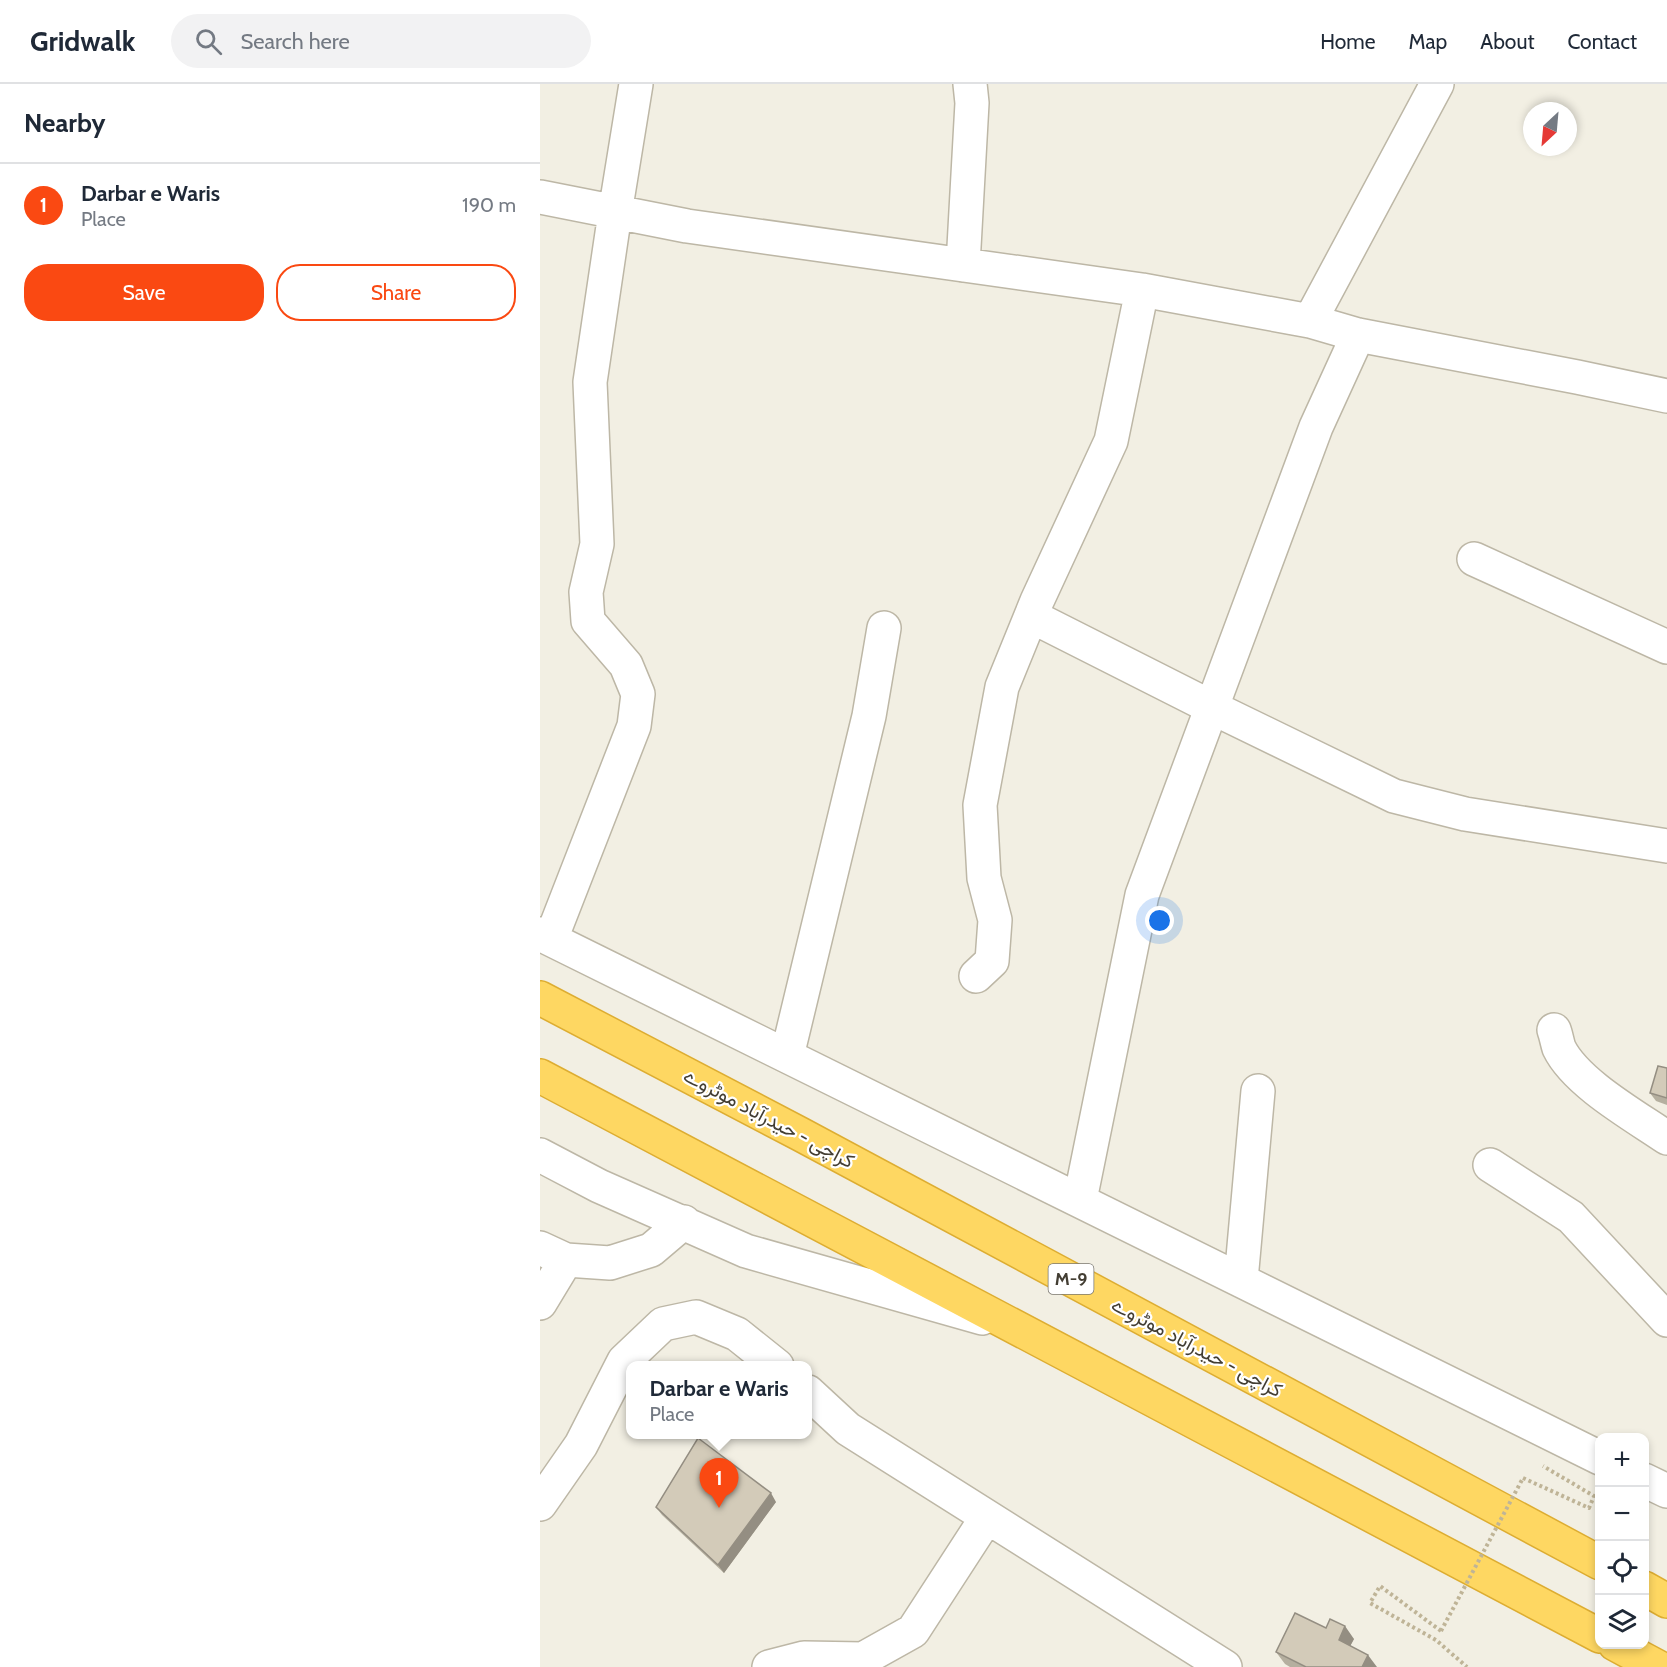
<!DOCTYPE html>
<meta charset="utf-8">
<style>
body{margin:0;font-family:Cabin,Vazirmatn,sans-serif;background:#f2f2f3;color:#1f2937}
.controls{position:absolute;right:18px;bottom:18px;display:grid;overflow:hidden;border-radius:12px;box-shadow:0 3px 9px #0003}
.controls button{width:54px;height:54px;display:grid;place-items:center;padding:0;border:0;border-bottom:2px solid #e0e1e3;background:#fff;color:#1f2937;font:30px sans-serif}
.compass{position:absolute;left:983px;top:18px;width:54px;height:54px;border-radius:50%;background:#fff;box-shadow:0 3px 9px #0003;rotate:206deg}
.you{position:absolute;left:620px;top:837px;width:21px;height:21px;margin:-15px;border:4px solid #fff;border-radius:50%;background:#1a73e8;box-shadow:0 0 0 9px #1a73e833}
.badge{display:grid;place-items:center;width:39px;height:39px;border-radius:50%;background:#fa4912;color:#fff;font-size:20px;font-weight:700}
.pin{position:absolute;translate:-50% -50px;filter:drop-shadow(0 2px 3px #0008)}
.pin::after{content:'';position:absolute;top:32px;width:21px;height:18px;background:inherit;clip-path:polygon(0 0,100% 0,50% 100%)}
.popup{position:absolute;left:86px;top:1277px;width:186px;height:78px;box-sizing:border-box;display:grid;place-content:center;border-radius:12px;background:#fff;filter:drop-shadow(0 2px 4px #0005);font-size:20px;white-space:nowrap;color:#747a83}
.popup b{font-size:22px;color:#1f2937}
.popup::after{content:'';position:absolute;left:50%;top:100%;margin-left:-12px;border:12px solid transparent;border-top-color:#fff}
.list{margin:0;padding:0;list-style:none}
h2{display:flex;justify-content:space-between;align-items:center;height:78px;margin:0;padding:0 24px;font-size:26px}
h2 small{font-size:20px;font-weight:400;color:#747a83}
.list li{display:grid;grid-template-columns:39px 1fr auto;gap:18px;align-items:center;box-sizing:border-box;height:84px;padding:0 24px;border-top:2px solid #e0e1e3}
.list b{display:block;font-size:22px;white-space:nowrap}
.list p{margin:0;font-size:20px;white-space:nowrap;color:#747a83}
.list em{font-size:20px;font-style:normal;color:#747a83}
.actions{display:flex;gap:12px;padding:18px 24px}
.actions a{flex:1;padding:14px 0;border:2px solid #fa4912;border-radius:24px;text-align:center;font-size:21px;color:#fa4912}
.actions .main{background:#fa4912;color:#fff}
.icon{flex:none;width:33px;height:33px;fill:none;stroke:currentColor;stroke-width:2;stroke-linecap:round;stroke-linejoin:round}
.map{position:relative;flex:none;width:1127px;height:1583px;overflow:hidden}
header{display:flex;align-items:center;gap:36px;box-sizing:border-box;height:84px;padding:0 30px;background:#fff;border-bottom:2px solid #e0e1e3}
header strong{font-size:28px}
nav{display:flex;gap:33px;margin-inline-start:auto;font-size:21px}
.search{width:420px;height:54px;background:#f2f2f3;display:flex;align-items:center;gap:15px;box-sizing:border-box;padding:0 21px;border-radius:33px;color:#747a83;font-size:22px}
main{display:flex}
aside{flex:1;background:#fff}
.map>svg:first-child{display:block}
</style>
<header>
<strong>Gridwalk</strong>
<div class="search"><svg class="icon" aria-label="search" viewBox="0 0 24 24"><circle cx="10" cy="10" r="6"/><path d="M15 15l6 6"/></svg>Search here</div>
<nav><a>Home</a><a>Map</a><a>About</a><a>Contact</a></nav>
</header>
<main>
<aside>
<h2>Nearby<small></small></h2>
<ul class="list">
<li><span class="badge">1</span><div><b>Darbar e Waris</b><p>Place</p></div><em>190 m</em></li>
</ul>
<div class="actions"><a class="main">Save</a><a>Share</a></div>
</aside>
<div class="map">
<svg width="1127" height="1583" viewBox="0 0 1127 1583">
<rect width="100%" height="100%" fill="#f2efe3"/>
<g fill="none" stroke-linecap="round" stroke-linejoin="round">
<g stroke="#bdb7a6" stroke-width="36">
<path id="minor" d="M0,113L147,142L602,206L770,237L818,251L1037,293L1127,312
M423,181L432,19L430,0
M770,237L897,0
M934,475L1127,563
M491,532L671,623L854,712L925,730L1127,762
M0,850L1060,1374
M11,855L94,642L98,610L86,581L48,537L46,508L57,460L50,298L75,129L96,0
M436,892L452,877L455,836L444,794L440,721L462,603L497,517L571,357L602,206
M1014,946C1016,951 1017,958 1019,964C1036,999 1095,1032 1127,1054
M247,972L329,632L344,544
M0,1071L59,1102L206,1167L442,1234
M950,1081L1031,1133L1127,1236
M540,1116L602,811L776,343L818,251
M0,1164L26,1176L70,1179L111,1166L144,1138
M701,1196L718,1007
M0,1219L26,1176
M268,1308L308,1345L685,1583
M1104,1396L1127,1407
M0,1420L41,1361L84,1277L123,1240L156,1233L197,1250L237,1282
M229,1583L264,1574L323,1575L373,1547L447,1433"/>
</g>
<g stroke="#ddad32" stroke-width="36">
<path id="highway" d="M0,914L260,1050L1060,1479
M0,992L1060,1552
M1104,1504L1127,1517
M1075,1560L1118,1583"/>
</g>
<path stroke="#bfb497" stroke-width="4" stroke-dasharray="3 3" stroke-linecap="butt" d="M983,1394L1049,1424L1054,1412L1003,1382
M901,1547L840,1502L830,1519L896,1556L927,1583"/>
<use href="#minor" stroke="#fff" stroke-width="33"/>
<use href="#highway" stroke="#fed762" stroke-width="33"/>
<path stroke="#bfb497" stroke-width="4" stroke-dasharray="3 3" stroke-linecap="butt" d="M901,1547L983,1394"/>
</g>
<path fill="#b5af9f" d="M1127,984V1021L1116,1017L1110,1009Z
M236,1418L184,1489L122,1431L116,1423Z
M786,1544L814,1555L810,1562L836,1583H750L745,1580L736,1568Z"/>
<path fill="#948e82" d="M231,1409L236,1418L184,1489L178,1481Z
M805,1542L814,1555L807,1568L799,1556Z
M828,1571L837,1583H822Z"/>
<path fill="#d3cbb9" stroke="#948e82" stroke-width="1.5" d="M1118,982L1127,984V1014L1110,1009Z
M158,1354L231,1409L178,1481L116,1423Z
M755,1529L786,1544L790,1535L805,1542L799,1556L828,1571L822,1583H766L736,1568Z"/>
<g text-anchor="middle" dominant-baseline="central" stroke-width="4.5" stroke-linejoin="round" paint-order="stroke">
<rect fill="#fff" stroke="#7b7870" stroke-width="1.5" x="508.5" y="1180" width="45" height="30" rx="4.5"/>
<g font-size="18" font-weight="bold" fill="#433e33">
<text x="531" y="1195">M-9</text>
</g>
<g font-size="20" fill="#433e33" stroke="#fff">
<text transform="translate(229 1034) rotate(28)">کراچی - حیدرآباد موٹروے</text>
<text transform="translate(657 1263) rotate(28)">کراچی - حیدرآباد موٹروے</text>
</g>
</g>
</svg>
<div class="controls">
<button>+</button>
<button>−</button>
<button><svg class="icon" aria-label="locate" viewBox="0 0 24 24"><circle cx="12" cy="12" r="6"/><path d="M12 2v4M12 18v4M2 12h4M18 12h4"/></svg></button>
<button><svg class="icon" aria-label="layers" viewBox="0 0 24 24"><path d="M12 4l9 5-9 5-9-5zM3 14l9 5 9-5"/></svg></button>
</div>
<svg class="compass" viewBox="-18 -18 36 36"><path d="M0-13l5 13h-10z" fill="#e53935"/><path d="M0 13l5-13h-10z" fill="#747a83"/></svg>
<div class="you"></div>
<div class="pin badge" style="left:179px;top:1424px">1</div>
<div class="popup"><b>Darbar e Waris</b>Place</div>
</div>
</main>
